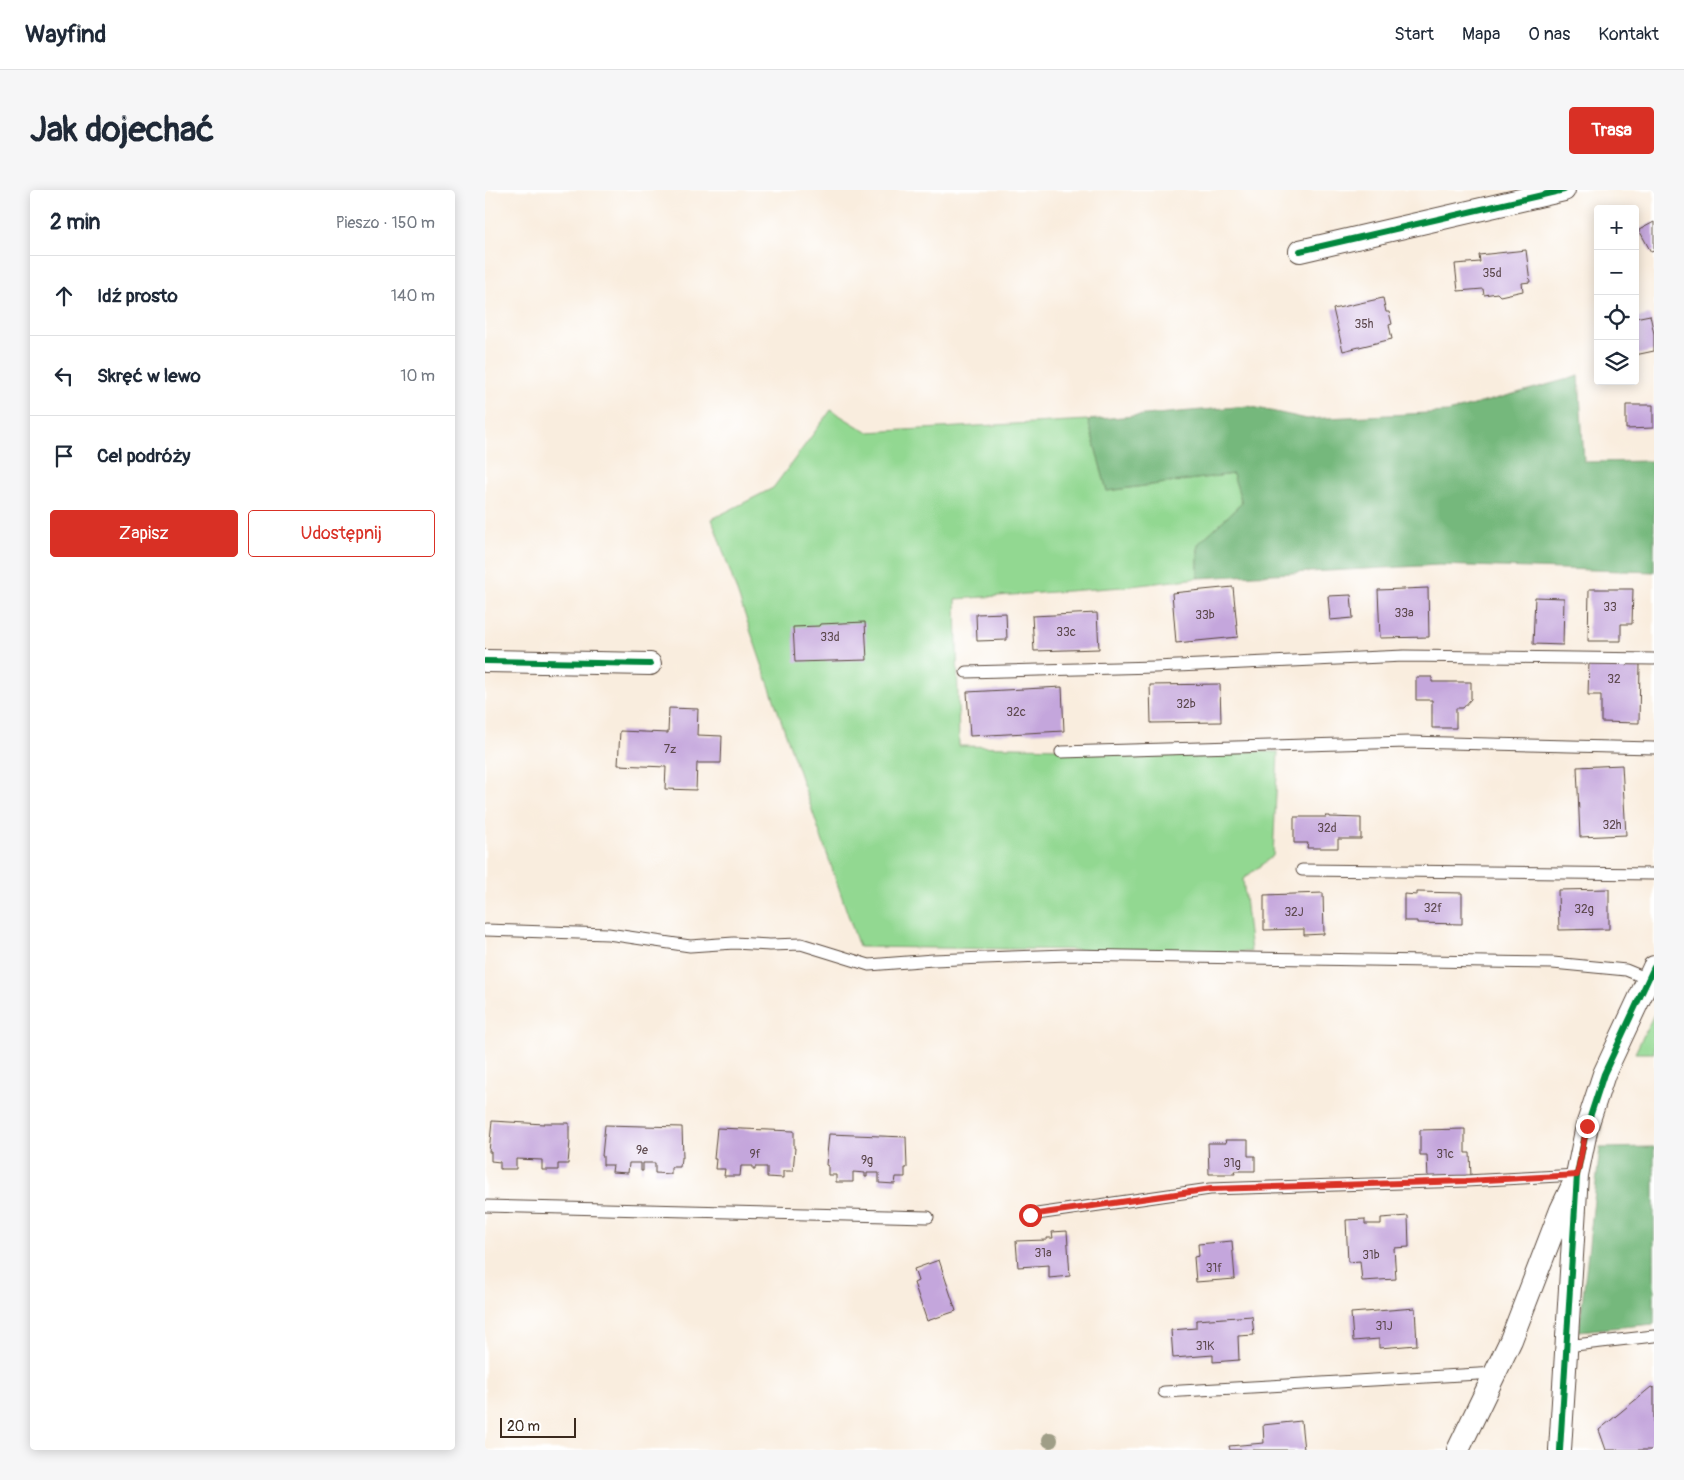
<!DOCTYPE html>
<html lang="pl">
<meta charset="utf-8">
<style>
body{margin:0;font-family:Pangolin,sans-serif;background:#f6f6f7;color:#1f2937}
.controls{position:absolute;right:15px;top:15px;display:grid;overflow:hidden;border-radius:5px;box-shadow:0 2px 12px #0003}
.controls button{width:45px;height:45px;display:grid;place-items:center;padding:0;border:0;border-bottom:1px solid #e0e1e3;background:#fff;color:#1f2937;font:25px sans-serif}
.scale{position:absolute;left:15px;bottom:12px;width:76px;box-sizing:border-box;padding-left:5px;border:2px solid #3b2a1e;border-top:0;font-size:14px;line-height:18px;white-space:nowrap;color:#3b2a1e;-webkit-text-stroke:4px #fff;paint-order:stroke}
.stop{position:absolute;width:15px;height:15px;margin:-11px;border:4px solid #d93025;border-radius:50%;background:#fff}
.stop.end{background:#d93025;border-color:#fff;box-shadow:0 1px 5px #0008}
.list{margin:0;padding:0;list-style:none}
h2{display:flex;justify-content:space-between;align-items:center;height:65px;margin:0;padding:0 20px;font-size:21px}
h2 small{font-size:16px;font-weight:400;color:#747a83}
.list li{display:grid;grid-template-columns:32px 1fr auto;gap:15px;align-items:center;box-sizing:border-box;height:80px;padding:0 20px;border-top:1px solid #e0e1e3}
.list b{display:block;font-size:19px;white-space:nowrap}
.list em{font-size:16px;font-style:normal;color:#747a83}
.actions{display:flex;gap:10px;padding:15px 20px}
.actions a{flex:1;padding:11px 0;border:1px solid #d93025;border-radius:5px;text-align:center;font-size:18px;color:#d93025}
.actions .main{background:#d93025;color:#fff}
.icon{flex:none;width:28px;height:28px;fill:none;stroke:currentColor;stroke-width:2;stroke-linecap:round;stroke-linejoin:round}
.map{position:relative;flex:none;width:1169px;height:1260px;overflow:hidden;border-radius:5px}
header{display:flex;align-items:center;gap:30px;box-sizing:border-box;height:70px;padding:0 25px;background:#fff;border-bottom:1px solid #e0e1e3}
header strong{font-size:24px}
nav{display:flex;gap:28px;margin-inline-start:auto;font-size:18px}
.intro{display:flex;align-items:center;justify-content:space-between;box-sizing:border-box;height:120px;padding:0 30px}
h1{margin:0;font-size:35px}
.button{padding:12px 22px;border-radius:5px;background:#d93025;color:#fff;font-size:18px;font-weight:700}
main{display:flex;gap:30px;padding:0 30px}
aside{flex:1;background:#fff;border-radius:5px;box-shadow:0 2px 12px #0003}
.map>svg:first-child{display:block}
</style>
<header>
<strong>Wayfind</strong>
<nav><a>Start</a><a>Mapa</a><a>O nas</a><a>Kontakt</a></nav>
</header>
<div class="intro"><h1>Jak dojechać</h1><a class="button">Trasa</a></div>
<main>
<aside>
<h2>2 min<small>Pieszo · 150 m</small></h2>
<ul class="list">
<li><svg class="icon" aria-label="ahead" viewBox="0 0 24 24"><path d="M12 20V5M6 11l6-6 6 6"/></svg><div><b>Idź prosto</b></div><em>140 m</em></li>
<li><svg class="icon" aria-label="left" viewBox="0 0 24 24"><path d="M17 20v-9H6M10 6l-5 5 5 5"/></svg><div><b>Skręć w lewo</b></div><em>10 m</em></li>
<li><svg class="icon" aria-label="arrive" viewBox="0 0 24 24"><path d="M6 21V4h12l-3 4 3 4H6"/></svg><div><b>Cel podróży</b></div></li>
</ul>
<div class="actions"><a class="main">Zapisz</a><a>Udostępnij</a></div>
</aside>
<div class="map">
<svg width="1169" height="1260" viewBox="0 0 1169 1260">
<rect width="100%" height="100%" fill="#fff"/>
<filter id="ink" filterUnits="userSpaceOnUse"><feTurbulence type="fractalNoise" baseFrequency=".02" numOctaves="2"/><feDisplacementMap in="SourceGraphic" scale="10" xChannelSelector="R" yChannelSelector="G"/><feConvolveMatrix kernelMatrix="1 2 1 2 8 2 1 2 1" color-interpolation-filters="sRGB"/></filter>
<filter id="wash" filterUnits="userSpaceOnUse"><feTurbulence type="fractalNoise" baseFrequency=".0096" numOctaves="4" result="noise"/><feDisplacementMap in="SourceGraphic" scale="20" xChannelSelector="R" yChannelSelector="G"/><feGaussianBlur stdDeviation="1.12" result="paint"/><feColorMatrix in="noise" values="0 0 0 0 0 0 0 0 0 0 0 0 0 0 0 0 0 1.4 0 .05"/><feComposite in="paint" operator="in"/></filter>
<g filter="url(#wash)">
<rect width="100%" height="100%" fill="#f9edde"/>
<path fill="#92d891" stroke="#668158" d="M346,220L382,242L603,230L622,301L748,284L757,313L713,354V388L638,397L471,409L474,556L793,562L788,666L758,689L766,762L374,757L227,329L288,298Z
M1169,824V863H1150Z"/>
<path fill="#75b87b" stroke="#58714c" d="M1094,186L1099,272L1169,271V382L954,375L713,388V354L757,313L748,284L622,301L603,230L763,216L822,229L963,222Z
M1169,957V1134L1094,1141L1115,958Z"/>
<g id="blocks">
<path fill="#c4a6dc" d="M1169,32V61L1166,62L1154,40Z
M1041,60L1045,92L1037,93L1038,101L1015,106L1012,103L999,105L998,99L973,101L970,74L995,72L994,65Z
M898,108L901,122H904L907,134L904,135L907,149L858,161L848,119Z
M1165,125L1169,144V161L1150,165V128Z
M1141,215H1168V238L1141,239Z
M748,397L753,447L691,453L687,403Z
M943,398L944,447L895,448L893,400Z
M1104,399H1148L1147,434H1136V451H1103Z
M866,405L868,428L845,430L843,406Z
M1050,407L1079,408L1078,455L1048,454Z
M521,423L522,450L492,451L491,424Z
M612,423L614,459L549,461L547,426Z
M380,432L382,470L310,472L308,437L334,436L335,434Z
M1104,472L1155,474L1154,533L1116,532V505H1103Z
M931,487H947V492H986V509L978,518H971V538H947V510H931Z
M735,494L736,532L666,533L665,495Z
M577,497L579,541L485,546L482,502Z
M184,518L213,519L212,545L237,546L236,573H212L211,600L180,599L181,577L133,575L135,541L183,543Z
M1137,575L1141,645L1095,647L1092,577Z
M840,626H845V627L876,628V649H853V658H822L823,653H809V627H841Z
M1124,699V739L1074,740L1073,700Z
M932,702L977,703V734L932,733V731H919V704L932,705Z
M838,703L839,744L819,745V739L779,740V705Z
M7,931L59,934V933H84V951H85L83,974H73V980H57V970L31,969V979H15V972L6,971V962H4Z
M120,935L197,937L198,968H196L195,977H186V984L170,983V973H158V981H156V973H144L143,983L127,982L128,975H118V966H117Z
M232,938L309,941V958H310L308,981H298V988L282,987V977H270V980H268V976H256L255,986H239L240,979H230L231,969H229Z
M980,939V963H985L986,987L943,989L942,965H935V940Z
M344,944L421,947L422,978H420V987H411L410,994L394,993V983H382V987H380V983L368,982V992H351V985H343V976L341,975Z
M740,950H763V966H770V981H749L750,984H724L723,953H741Z
M923,1026L924,1057L909,1058L911,1089L877,1091L875,1071L863,1072L861,1030L880,1029V1034H896V1028Z
M582,1041L585,1086L564,1088V1075L533,1077L531,1051L562,1050V1048H568L567,1042Z
M747,1051L750,1089L711,1092L709,1067L714,1066L713,1054Z
M454,1070L471,1121L442,1131L429,1093L433,1091L429,1079Z
M930,1118L932,1155L894,1158V1149L868,1151L866,1123Z
M767,1126L769,1145L753,1146L754,1170L728,1172V1165L688,1168L686,1140L711,1138V1130Z
M1166,1197L1169,1198V1260H1121L1114,1240Z
M816,1231L819,1260H745L744,1256L779,1253L778,1235Z"/>
</g>
</g>
<g filter="url(#ink)">
<use href="#blocks" fill-opacity="0" stroke="#58473b" stroke-width="1"/>
<g fill="none" stroke-linecap="round" stroke-linejoin="round">
<g stroke="#58473b" stroke-width="13">
<path id="service" d="M481,482L670,477L919,466L1169,469
M576,562L922,552L1169,558
M817,680L1169,684
M0,740L123,744L205,756L249,753L285,755L316,754L384,775L448,770L582,765L1068,773L1141,780L1163,789
M0,1016L443,1027
M545,1025L725,999L981,991L1092,985
M1081,1156L1169,1146
M679,1202L1011,1183"/>
</g>
<g stroke="#58473b" stroke-width="24">
<path id="minor" d="M815,61L1079,0
M0,471L165,474
M973,1260L1026,1150L1076,1020L1087,997
M1075,1260L1092,985L1102,936L1119,884L1169,777"/>
</g>
<use href="#service" stroke="#fff" stroke-width="11"/>
<use href="#minor" stroke="#fff" stroke-width="22"/>
<g stroke="#fff" stroke-width="9">
<path id="cycleway" d="M815,61L1079,0
M0,471L165,474
M1075,1260L1092,985L1102,936L1119,884L1169,777"/>
</g>
<use href="#cycleway" stroke="#00873e" stroke-width="6"/>
</g>
<circle fill="#9f9e87" cx="565" cy="1250" r="8"/>
</g>
<g fill="none" stroke-linecap="round" stroke-linejoin="round" filter="url(#ink)">
<path stroke="#d93025" stroke-width="6" d="M545,1025L726,999L981,991L1092,985L1102,936"/>
</g>
<g text-anchor="middle" dominant-baseline="central" stroke-width="4" stroke-linejoin="round" paint-order="stroke">
<g font-size="12" fill="#5d494e">
<text x="1007" y="83">35d</text>
<text x="879" y="134">35h</text>
<text x="1125" y="417">33</text>
<text x="919" y="423">33a</text>
<text x="720" y="425">33b</text>
<text x="581" y="442">33c</text>
<text x="345" y="447">33d</text>
<text x="1129" y="489">32</text>
<text x="701" y="514">32b</text>
<text x="531" y="522">32c</text>
<text x="185" y="559">7z</text>
<text x="1127" y="635">32h</text>
<text x="842" y="638">32d</text>
<text x="948" y="718">32f</text>
<text x="1099" y="719">32g</text>
<text x="809" y="722">32J</text>
<text x="157" y="960">9e</text>
<text x="270" y="964">9f</text>
<text x="960" y="964">31c</text>
<text x="382" y="970">9g</text>
<text x="747" y="973">31g</text>
<text x="558" y="1063">31a</text>
<text x="886" y="1065">31b</text>
<text x="729" y="1078">31f</text>
<text x="899" y="1136">31J</text>
<text x="720" y="1156">31K</text>
</g>
</g>
</svg>
<div class="controls">
<button>+</button>
<button>−</button>
<button><svg class="icon" aria-label="locate" viewBox="0 0 24 24"><circle cx="12" cy="12" r="6"/><path d="M12 2v4M12 18v4M2 12h4M18 12h4"/></svg></button>
<button><svg class="icon" aria-label="layers" viewBox="0 0 24 24"><path d="M12 4l9 5-9 5-9-5zM3 14l9 5 9-5"/></svg></button>
</div>
<div class="scale">20 m</div>
<div class="stop" style="left:545px;top:1025px"></div>
<div class="stop end" style="left:1102px;top:936px"></div>
</div>
</main>
